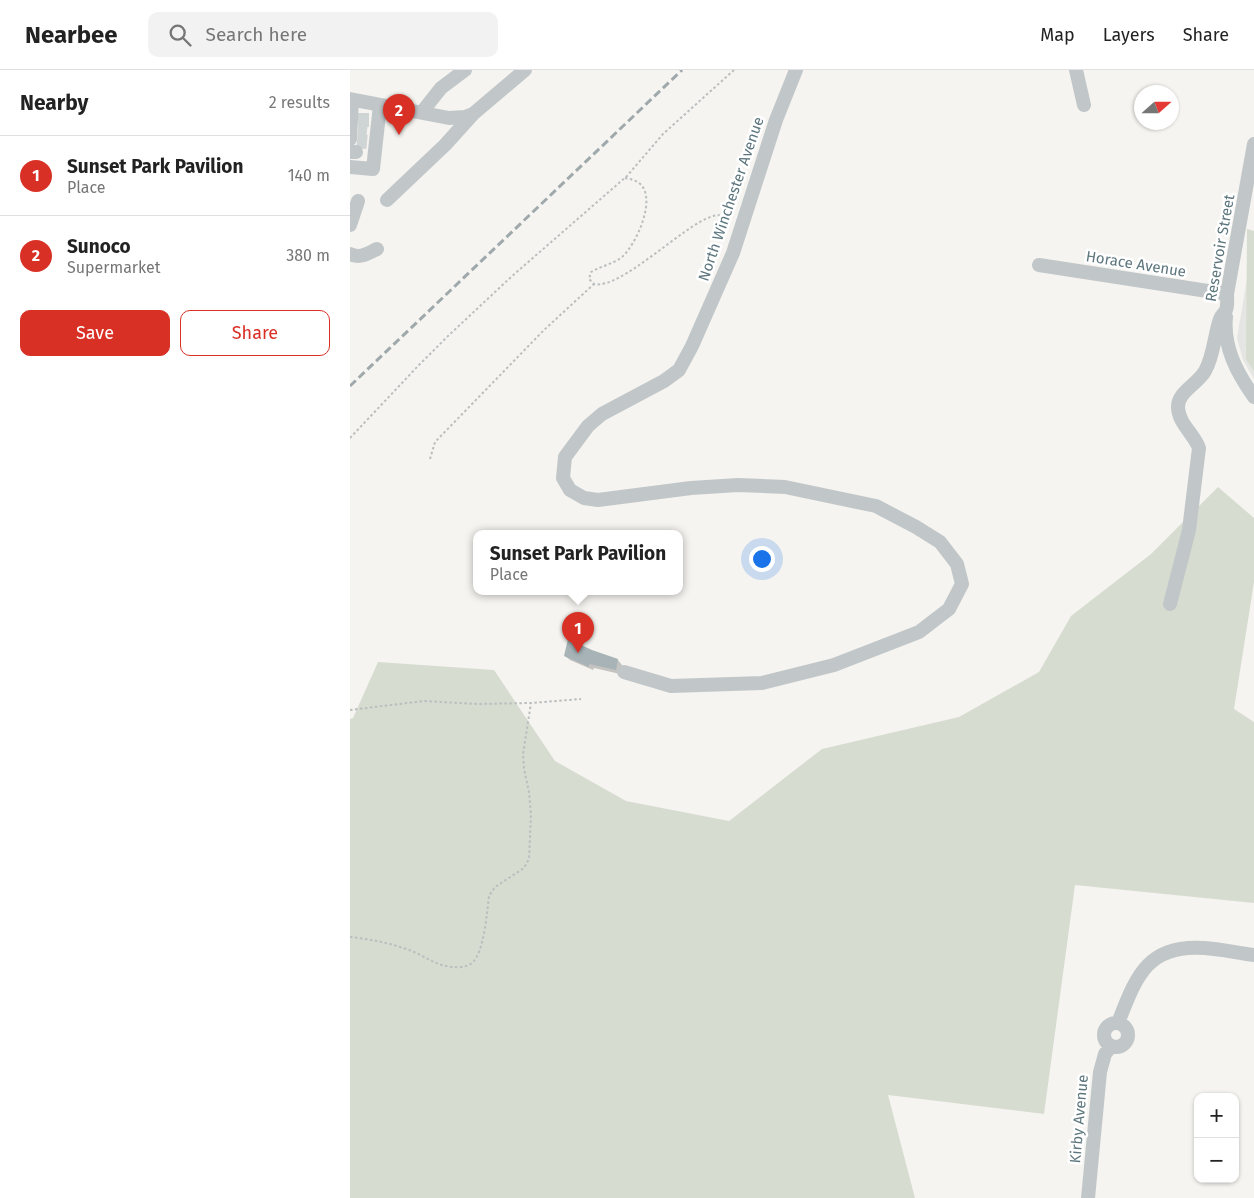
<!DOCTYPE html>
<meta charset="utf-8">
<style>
body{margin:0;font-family:"Fira Sans",sans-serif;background:#f2f2f2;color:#222}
.controls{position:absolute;right:15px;bottom:15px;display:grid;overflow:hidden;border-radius:10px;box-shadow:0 1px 4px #0004}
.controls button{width:45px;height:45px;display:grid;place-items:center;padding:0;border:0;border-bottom:1px solid #e0e0e0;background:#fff;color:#222;font:25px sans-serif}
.compass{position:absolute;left:784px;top:15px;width:45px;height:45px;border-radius:50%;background:#fff;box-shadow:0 1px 4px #0004;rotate:69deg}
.you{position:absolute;left:411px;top:488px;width:18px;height:18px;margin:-12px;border:4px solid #fff;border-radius:50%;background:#1a73e8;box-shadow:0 0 0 8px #1a73e833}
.badge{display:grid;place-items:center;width:32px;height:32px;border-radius:50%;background:#d93025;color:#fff;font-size:16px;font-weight:700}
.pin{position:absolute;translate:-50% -41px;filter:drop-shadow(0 1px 2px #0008)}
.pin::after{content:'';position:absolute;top:26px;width:18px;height:15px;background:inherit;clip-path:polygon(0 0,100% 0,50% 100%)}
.popup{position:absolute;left:123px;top:460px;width:210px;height:65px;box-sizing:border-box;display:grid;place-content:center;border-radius:10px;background:#fff;filter:drop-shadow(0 1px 4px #0005);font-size:16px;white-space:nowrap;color:#767676}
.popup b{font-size:19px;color:#222}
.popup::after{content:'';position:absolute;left:50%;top:100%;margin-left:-10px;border:10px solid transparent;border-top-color:#fff}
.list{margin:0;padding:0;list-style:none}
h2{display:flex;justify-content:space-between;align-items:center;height:65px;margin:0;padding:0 20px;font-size:21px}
h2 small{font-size:16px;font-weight:400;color:#767676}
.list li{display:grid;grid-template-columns:32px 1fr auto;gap:15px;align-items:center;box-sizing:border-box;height:80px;padding:0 20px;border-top:1px solid #e0e0e0}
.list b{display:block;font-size:19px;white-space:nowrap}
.list p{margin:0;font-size:16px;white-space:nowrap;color:#767676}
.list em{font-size:16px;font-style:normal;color:#767676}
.actions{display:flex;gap:10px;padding:15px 20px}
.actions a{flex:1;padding:11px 0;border:1px solid #d93025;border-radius:10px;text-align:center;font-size:18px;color:#d93025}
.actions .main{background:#d93025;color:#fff}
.icon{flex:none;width:28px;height:28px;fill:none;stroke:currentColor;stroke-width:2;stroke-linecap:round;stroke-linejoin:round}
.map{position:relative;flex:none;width:904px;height:1128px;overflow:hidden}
header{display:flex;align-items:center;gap:30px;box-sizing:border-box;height:70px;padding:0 25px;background:#fff;border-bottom:1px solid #e0e0e0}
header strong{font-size:24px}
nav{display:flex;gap:28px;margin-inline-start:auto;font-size:18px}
.search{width:350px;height:45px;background:#f2f2f2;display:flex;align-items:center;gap:12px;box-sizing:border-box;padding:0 18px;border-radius:10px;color:#767676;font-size:19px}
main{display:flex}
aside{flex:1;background:#fff}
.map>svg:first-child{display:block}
</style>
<header>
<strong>Nearbee</strong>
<div class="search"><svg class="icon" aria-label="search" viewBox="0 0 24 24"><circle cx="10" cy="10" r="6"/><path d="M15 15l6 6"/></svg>Search here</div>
<nav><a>Map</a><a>Layers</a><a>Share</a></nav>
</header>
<main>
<aside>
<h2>Nearby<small>2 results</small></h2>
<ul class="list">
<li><span class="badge">1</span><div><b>Sunset Park Pavilion</b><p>Place</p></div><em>140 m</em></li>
<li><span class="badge">2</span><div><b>Sunoco</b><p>Supermarket</p></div><em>380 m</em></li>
</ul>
<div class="actions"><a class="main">Save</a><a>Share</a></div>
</aside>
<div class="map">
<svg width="904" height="1128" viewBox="0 0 904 1128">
<rect width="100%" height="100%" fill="#f5f4f0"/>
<path fill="#e5e5e3" d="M904,168V309L893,290L887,268Z"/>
<path fill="#d7dcd0" d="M897,159L904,161V301L896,289Z
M868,417L904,448V512L884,639L904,652V833L725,815L694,1044L538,1025L565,1128H0V649L3,648L28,592L144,600L205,691L276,731L379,751L472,679L609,647L689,602L721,546L801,484Z"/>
<path fill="#0003" d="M215,586L268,590L272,595L270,604L244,598L243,600L220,590Z"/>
<path fill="#a7b3b6" d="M218,569L242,580L268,589L266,600L239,594V597L214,586Z"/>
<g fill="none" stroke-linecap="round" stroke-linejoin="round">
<path stroke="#cfd4d4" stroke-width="14" stroke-dasharray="14 7" stroke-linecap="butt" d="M8,50H19
M8,60L17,61
M7,71L17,72"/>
<path stroke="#babebf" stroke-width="2" stroke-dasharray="2.5 2.5" stroke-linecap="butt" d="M275,108C280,109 285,110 289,113C308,127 286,175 272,187C263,194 251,196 241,202L239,209L244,214C271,220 333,155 363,146C369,144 375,146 382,147
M0,368L68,296L98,266L161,207L277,106L313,64L384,0
M80,389L85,372L194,260L244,214
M0,640L74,631L127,634L181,633L231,629
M0,867C18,869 36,872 53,878C75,884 86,899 111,897C115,896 119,896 122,893C134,883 137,842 139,826L145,817L174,798L179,789L181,745L179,722L174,699L173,684L181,633"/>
<path stroke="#c1c7c9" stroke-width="14" d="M726,0L734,35
M0,29L99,48L115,47L123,44L175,0
M72,42L91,18L115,0
M0,69L2,30
M0,82H6
M0,97L23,99L30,35
M37,130L95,75L123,44
M0,155L8,131
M0,184C10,189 18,183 27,179
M689,195L877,224
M876,247C873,277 887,303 904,327
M820,534L839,460L849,378C844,364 829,354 828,338C827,322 848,314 855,301C864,285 864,266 870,249C871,245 875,243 876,240C878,235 877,229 877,224L904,74
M274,602L321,616L412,613L484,595L569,562L599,539L612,514L607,494L590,472L566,457L526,436L435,417L388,415L341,418L248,430L234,428L220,420L213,408L215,387L238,356L252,344L314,311L329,300L342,276L383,183L426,50L446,0
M754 965a12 12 0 1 1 24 0a12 12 0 1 1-24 0Z
M768,953C786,907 797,874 854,878C871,879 887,883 904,885
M738,1128L750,1002L755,984L761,976"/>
<path stroke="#9fa9ac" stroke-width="3" stroke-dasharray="8 4" stroke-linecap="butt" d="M0,316L332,0"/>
</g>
<g text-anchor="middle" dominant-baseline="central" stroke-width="5" stroke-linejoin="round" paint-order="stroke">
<g font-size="15" fill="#5d767e" stroke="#fff">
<text transform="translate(381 129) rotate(-71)">North Winchester Avenue</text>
<text transform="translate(870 178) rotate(-80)">Reservoir Street</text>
<text transform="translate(786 194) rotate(9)">Horace Avenue</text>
<text transform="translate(729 1049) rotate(-85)">Kirby Avenue</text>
</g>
</g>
</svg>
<div class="controls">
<button>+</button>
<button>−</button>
</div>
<svg class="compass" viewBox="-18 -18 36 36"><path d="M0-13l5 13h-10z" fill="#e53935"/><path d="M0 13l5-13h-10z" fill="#767676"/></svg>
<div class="you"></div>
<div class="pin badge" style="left:228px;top:583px">1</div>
<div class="popup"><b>Sunset Park Pavilion</b>Place</div>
<div class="pin badge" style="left:49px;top:65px">2</div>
</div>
</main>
